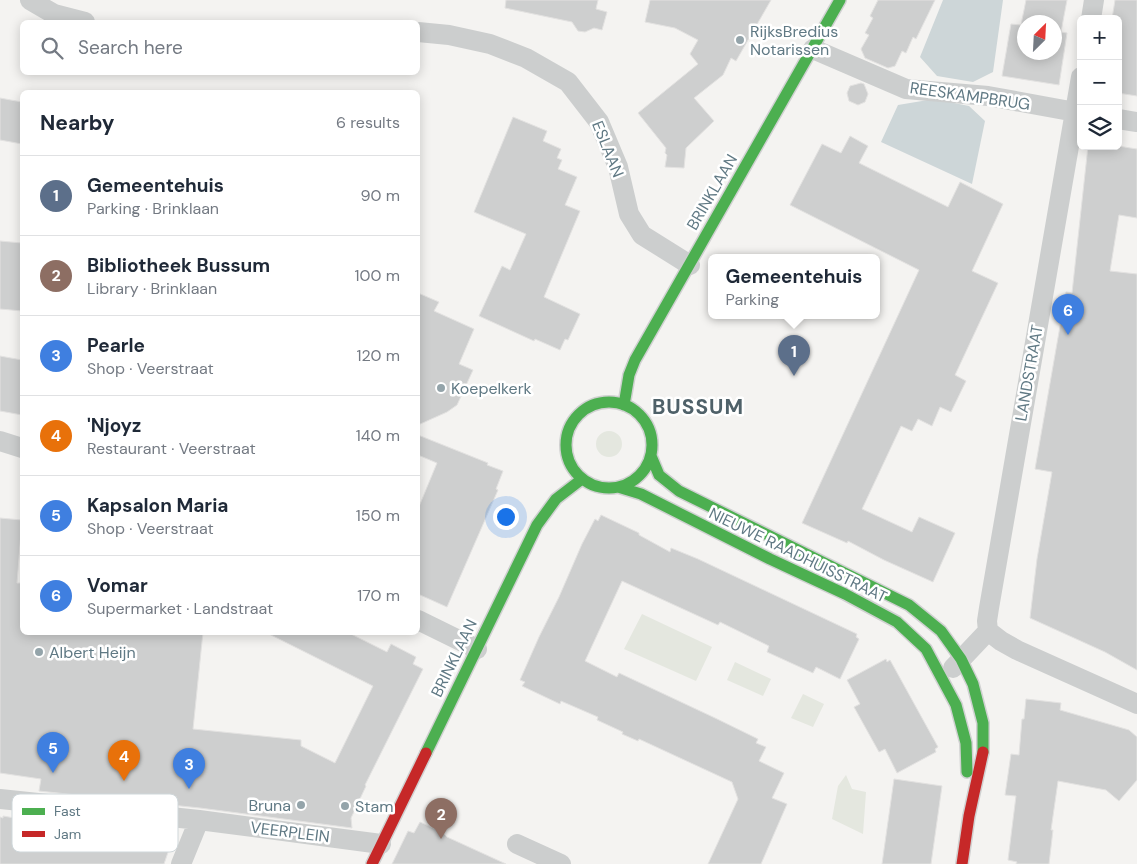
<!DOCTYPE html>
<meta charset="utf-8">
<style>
body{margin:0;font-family:"DM Sans",sans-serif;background:#f6f6f7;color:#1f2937}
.controls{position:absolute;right:15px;top:15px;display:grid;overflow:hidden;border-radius:8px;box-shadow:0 2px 12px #0003}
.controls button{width:45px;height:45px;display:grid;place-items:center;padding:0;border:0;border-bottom:1px solid #e0e1e3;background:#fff;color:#1f2937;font:25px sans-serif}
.compass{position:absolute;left:1017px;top:15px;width:45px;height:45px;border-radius:50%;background:#fff;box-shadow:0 2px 12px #0003;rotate:24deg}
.you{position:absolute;left:505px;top:516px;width:18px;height:18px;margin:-12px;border:4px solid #fff;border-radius:50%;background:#1a73e8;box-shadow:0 0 0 8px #1a73e833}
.badge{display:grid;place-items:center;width:32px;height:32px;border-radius:50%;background:#2563eb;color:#fff;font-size:16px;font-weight:700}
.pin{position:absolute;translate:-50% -41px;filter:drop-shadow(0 1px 2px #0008)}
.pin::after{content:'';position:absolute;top:26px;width:18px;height:15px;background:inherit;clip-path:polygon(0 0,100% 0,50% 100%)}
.popup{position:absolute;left:708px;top:254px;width:172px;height:65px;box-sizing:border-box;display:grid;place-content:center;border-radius:8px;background:#fff;filter:drop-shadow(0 1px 4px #0005);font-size:16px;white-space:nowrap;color:#747a83}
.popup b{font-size:19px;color:#1f2937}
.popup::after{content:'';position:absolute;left:50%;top:100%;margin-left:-10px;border:10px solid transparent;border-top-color:#fff}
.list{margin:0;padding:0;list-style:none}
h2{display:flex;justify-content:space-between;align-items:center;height:65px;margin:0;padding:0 20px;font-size:21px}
h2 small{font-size:16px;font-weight:400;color:#747a83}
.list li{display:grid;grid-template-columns:32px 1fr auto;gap:15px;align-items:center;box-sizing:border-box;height:80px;padding:0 20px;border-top:1px solid #e0e1e3}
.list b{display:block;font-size:19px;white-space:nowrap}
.list p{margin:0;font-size:16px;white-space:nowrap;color:#747a83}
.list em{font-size:16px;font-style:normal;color:#747a83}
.icon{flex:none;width:28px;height:28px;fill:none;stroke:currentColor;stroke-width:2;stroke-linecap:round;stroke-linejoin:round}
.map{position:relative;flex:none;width:1137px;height:864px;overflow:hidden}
.search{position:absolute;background:#fff;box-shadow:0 2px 12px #0003;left:20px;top:20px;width:400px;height:55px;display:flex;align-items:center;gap:12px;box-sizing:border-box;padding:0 18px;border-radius:8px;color:#747a83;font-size:19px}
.panel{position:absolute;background:#fff;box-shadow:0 2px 12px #0003;left:20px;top:90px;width:400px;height:545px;border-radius:8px}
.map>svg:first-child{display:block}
</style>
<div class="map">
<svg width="1137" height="864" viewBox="0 0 1137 864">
<rect width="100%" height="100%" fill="#f4f3f1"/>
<path fill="#e4e7df" d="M596 444a13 13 0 1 1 26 0a13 13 0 1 1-26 0Z
M642,614L712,647L696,681L624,649Z
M735,662L771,679L763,696L727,680Z
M803,694L824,704L813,727L791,718Z
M846,775L852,789L866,792L863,834L832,819L838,786Z"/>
<path fill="#cdd6d8" d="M943,0H1003L993,72L973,82L937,76L920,57Z
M934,99L969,106L985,121L972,184L881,142L898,105Z"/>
<path fill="#cecfcf" stroke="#e3e2e1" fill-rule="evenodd" d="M506,0H598L596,9L607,12L602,30L594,28L585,32L578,31L572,22L505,8Z
M650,0H771L736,61L731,58L723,75L694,98L714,121L686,148L684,168L665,167L667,155L665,153L666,148L638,113L698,64L690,54L698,40L675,28L645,22Z
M878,0H935L916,39L913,37L906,53L902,51L895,66L888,68L865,58L861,49L869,35L865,33L873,18L870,16Z
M1026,0H1067L1061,32L1067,33L1059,85L1002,76L1011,24L1021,25ZM1024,22H1054V52H1024Z
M1115,0H1137V96L1118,93V19H1112Z
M861,83L864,84L868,94L865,102L858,105L849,101L847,93L850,86Z
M0,98L22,102V144L0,140Z
M513,117L547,131L543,141L561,149L557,158L562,160L558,169L577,177L565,205L580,211L544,297L580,314L568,340L565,339L560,350L535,339L534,341L479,316L502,266L510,270L526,234L474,212Z
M850,136L868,146L859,163L948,207L960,182L1003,204L972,271L998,283L955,375L966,381L951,412L940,407L932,426L918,419L912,431L901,426L862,509L912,532L919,517L955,533L933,582L884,560L848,541L847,543L802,523L919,270L790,205L822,144L841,153Z
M1088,146H1118L1137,149V218L1119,215L1110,271L1137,274V670L1105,652L1030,618L1037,559L1052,472L1035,469L1066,292L1072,293Z
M0,241L22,243V311L0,309Z
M418,293L439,302L434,311L474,329L459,364L473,370L457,405L447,412L418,425Z
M0,356L22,360V415L0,411Z
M418,435L488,463L487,465L503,471L496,489L498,490L447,607L418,594V509L437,463L418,455Z
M601,515L639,533V535L670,552L671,548L698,559L857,634L856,637L859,639L840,679L816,667L813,673L767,652L769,646L720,622L718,625L622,581L585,661L617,677L619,673L715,718L758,739L756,743L766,747L759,761L784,773L772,798L787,804L761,864H708L738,799L732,782L639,739L638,741L622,734L623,732L597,720L598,717L561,701L560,704L522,686L525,682L520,680L539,637L559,597L582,544L595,519L598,521Z
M0,518L22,520L17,583H22V632H203L193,729L301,740V746L335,763L373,686L265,632H347L387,652L391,644L416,657L413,664L423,669L365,785L366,786L351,818L352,828L200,808L39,791L41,779L0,773Z
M886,659L887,662L890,660L938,747L935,749L936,752L897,773L885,749L879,752L854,707L860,704L847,680Z
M1026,699L1061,703L1060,710L1129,730L1137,737V780L1119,801L1106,790L1058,781L1051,830H1053L1049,864H1016L1017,862L1008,860L1016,796L1005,795L1011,754L1019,755L1022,719H1024Z
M894,779L942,786L931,864H882Z
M35,815L176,829L164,864H0V817L3,818V816L26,820V818L35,819Z
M420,822L442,832L447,837L506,864H392L408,831L414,833Z"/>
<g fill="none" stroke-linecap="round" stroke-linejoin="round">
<g stroke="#d0d1d1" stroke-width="14">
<path id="fast" d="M566 445a43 43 0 1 1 86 0a43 43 0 1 1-86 0Z
M624,405L629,375L635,360L840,0
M651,456L659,475L679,491L909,605L941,631L961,659L973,684L983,723V752
M618,487L641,494L770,559L845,594L897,622L926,649L956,705L966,743L967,772
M426,753L537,525L556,499L582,479"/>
</g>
<g stroke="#d0d1d1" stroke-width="14">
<path id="jam" d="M372,864L426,753
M962,864L969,816L983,752"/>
</g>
<path stroke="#cccece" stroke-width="20" d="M30,0L54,14L85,22
M1091,19L1094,0
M418,32L449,35L490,44L526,58L568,82L599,122L618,167L629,214L642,235L690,265
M813,49L906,89L988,96L1081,113
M1118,119L1137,122
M0,441L22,448
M418,620L477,649
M988,631L1001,641L1017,650L1137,704
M953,668L988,631L987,621L989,608L1081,77
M0,799L199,820L381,844
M517,844L561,864
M181,864L199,820"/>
<use href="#fast" stroke="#4caf50" stroke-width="11"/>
<use href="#jam" stroke="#c62828" stroke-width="11"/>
</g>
<g fill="#94a4aa" stroke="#fff" stroke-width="2">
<circle cx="740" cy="40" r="5"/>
<circle cx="441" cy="388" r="5"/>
<circle cx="39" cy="652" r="5"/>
<circle cx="301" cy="805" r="5"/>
<circle cx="345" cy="806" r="5"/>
</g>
<g text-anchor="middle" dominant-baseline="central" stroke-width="5" stroke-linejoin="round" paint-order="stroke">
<g font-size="16" fill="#607984" stroke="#fff" text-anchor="start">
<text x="750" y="31">RijksBredius<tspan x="750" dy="18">Notarissen</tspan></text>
<text x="451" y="388">Koepelkerk</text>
<text x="49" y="652">Albert Heijn</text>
<text x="291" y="805" text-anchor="end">Bruna</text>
<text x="355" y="806">Stam</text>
</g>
<g font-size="16" fill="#607984" stroke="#fff">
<text transform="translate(970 96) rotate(8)">REESKAMPBRUG</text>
<text transform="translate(608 149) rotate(68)">ESLAAN</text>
<text transform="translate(712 192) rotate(-60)">BRINKLAAN</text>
<text transform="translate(1029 373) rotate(-80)">LANDSTRAAT</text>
<text transform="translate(798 555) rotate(26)">NIEUWE RAADHUISSTRAAT</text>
<text transform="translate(454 658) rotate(-64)">BRINKLAAN</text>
<text transform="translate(290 832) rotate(7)">VEERPLEIN</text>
</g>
<g font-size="21" font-weight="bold" letter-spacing="1" fill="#4f6169" stroke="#fff">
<text x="698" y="407">BUSSUM</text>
</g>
</g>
<rect x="12" y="794" width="166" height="58" rx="8" fill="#fff" stroke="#cfd7da" stroke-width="1"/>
<rect x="22" y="808" width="23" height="7" fill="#4caf50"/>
<rect x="22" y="831" width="23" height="6" fill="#c62828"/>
<g font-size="14" fill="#607984">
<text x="54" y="816">Fast</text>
<text x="54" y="839">Jam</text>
</g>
</svg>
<div class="controls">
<button>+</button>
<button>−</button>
<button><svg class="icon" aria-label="layers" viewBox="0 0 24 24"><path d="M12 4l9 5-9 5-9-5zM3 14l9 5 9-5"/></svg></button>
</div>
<svg class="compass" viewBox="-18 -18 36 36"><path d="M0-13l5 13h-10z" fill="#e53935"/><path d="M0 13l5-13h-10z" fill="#747a83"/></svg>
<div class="you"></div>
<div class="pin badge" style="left:794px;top:376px;background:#5c6f8a">1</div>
<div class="popup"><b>Gemeentehuis</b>Parking</div>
<div class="pin badge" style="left:441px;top:839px;background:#8d6e63">2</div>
<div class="pin badge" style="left:189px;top:789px;background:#3f7fe0">3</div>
<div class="pin badge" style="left:124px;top:781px;background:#e8710a">4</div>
<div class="pin badge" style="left:53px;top:773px;background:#3f7fe0">5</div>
<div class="pin badge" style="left:1068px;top:335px;background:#3f7fe0">6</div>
<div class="search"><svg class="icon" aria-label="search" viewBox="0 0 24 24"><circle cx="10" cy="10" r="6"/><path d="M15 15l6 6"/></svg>Search here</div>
<section class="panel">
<h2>Nearby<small>6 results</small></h2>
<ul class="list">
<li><span class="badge" style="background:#5c6f8a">1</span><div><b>Gemeentehuis</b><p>Parking · Brinklaan</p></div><em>90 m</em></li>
<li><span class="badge" style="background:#8d6e63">2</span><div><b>Bibliotheek Bussum</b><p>Library · Brinklaan</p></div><em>100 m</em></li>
<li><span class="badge" style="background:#3f7fe0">3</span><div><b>Pearle</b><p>Shop · Veerstraat</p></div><em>120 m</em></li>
<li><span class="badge" style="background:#e8710a">4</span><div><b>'Njoyz</b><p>Restaurant · Veerstraat</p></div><em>140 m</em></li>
<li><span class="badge" style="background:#3f7fe0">5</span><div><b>Kapsalon Maria</b><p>Shop · Veerstraat</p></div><em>150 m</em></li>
<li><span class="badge" style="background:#3f7fe0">6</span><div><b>Vomar</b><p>Supermarket · Landstraat</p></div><em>170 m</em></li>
</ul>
</section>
</div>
